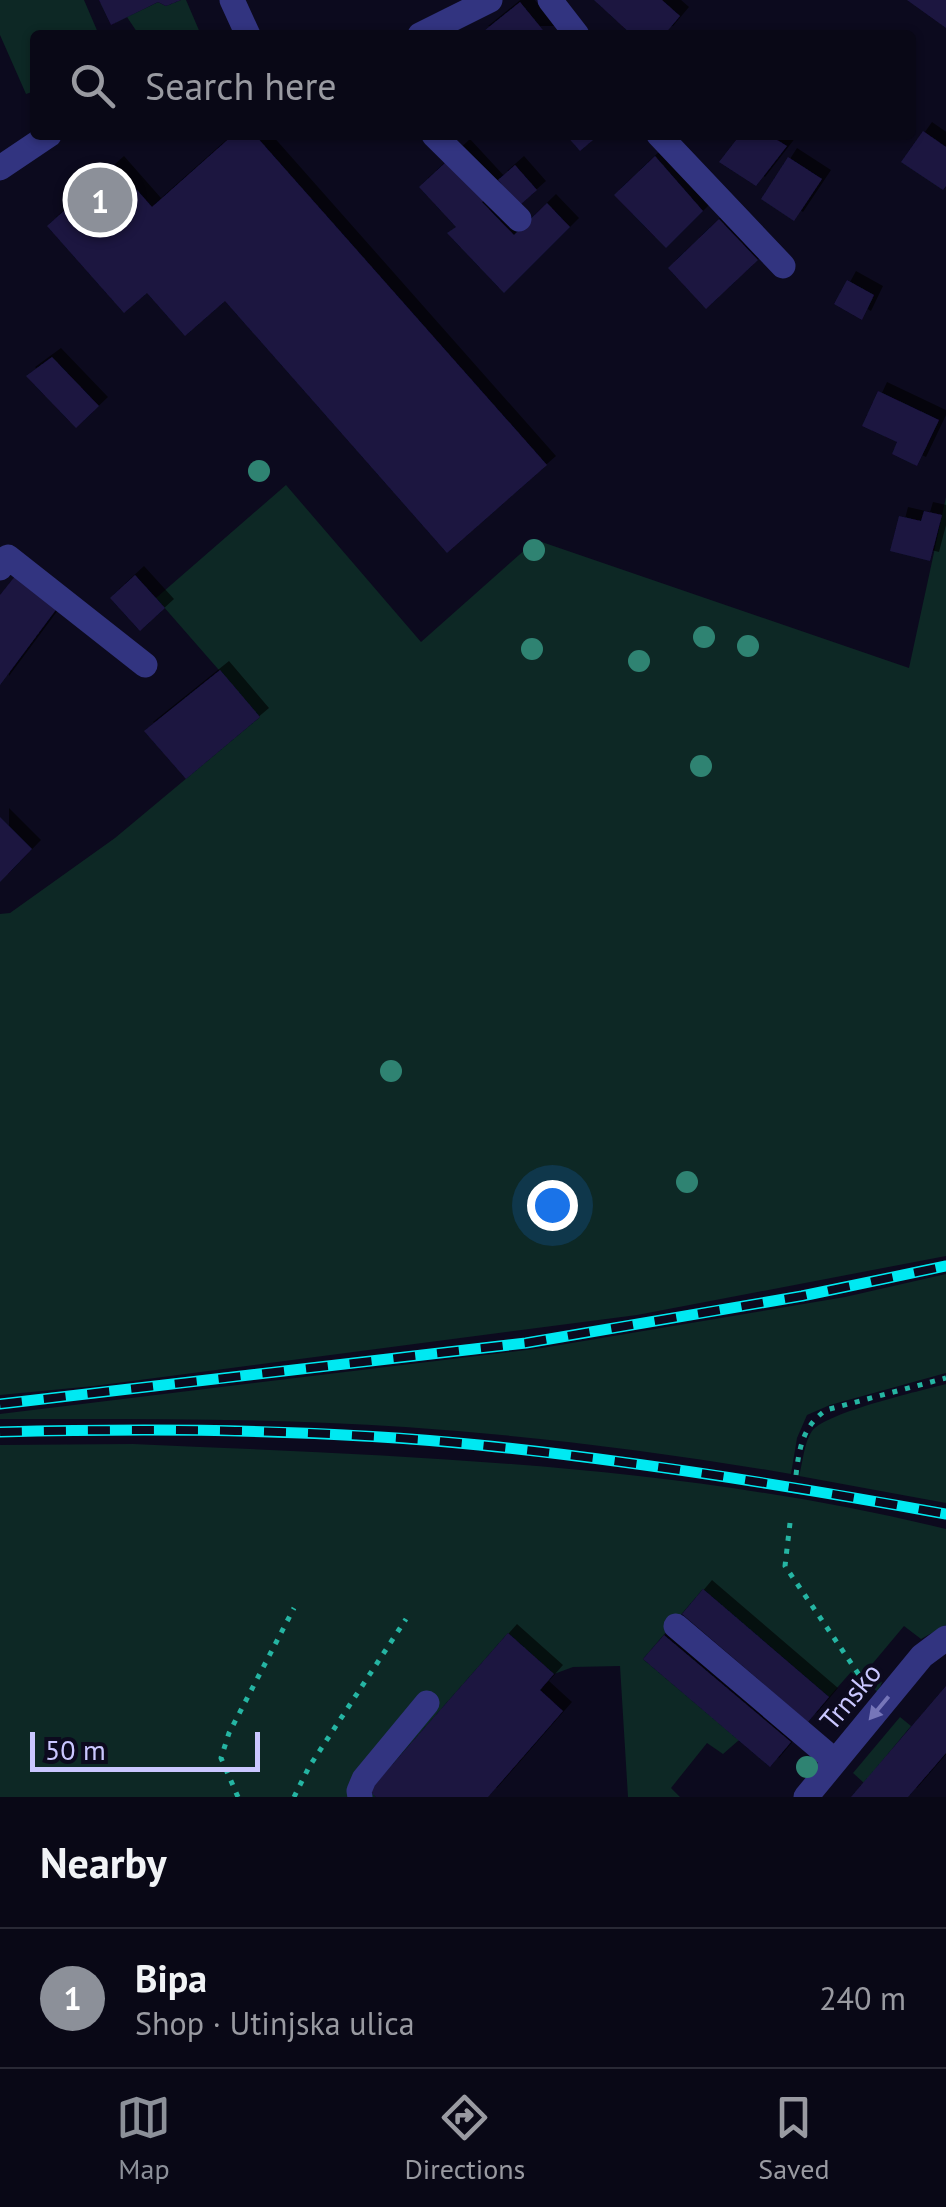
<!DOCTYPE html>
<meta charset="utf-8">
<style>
body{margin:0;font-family:"PT Sans",sans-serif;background:#12111f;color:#f1f3f6}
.scale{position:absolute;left:30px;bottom:25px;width:230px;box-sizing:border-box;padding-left:10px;border:5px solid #cac7ff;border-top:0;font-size:28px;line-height:35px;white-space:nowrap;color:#cac7ff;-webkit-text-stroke:8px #0c0a1e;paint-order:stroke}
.you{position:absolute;left:552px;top:1205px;width:35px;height:35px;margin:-25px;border:8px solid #fff;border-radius:50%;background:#1a73e8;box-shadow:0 0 0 15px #1a73e833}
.badge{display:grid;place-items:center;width:65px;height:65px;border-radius:50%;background:#8c9099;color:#fff;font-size:32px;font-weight:700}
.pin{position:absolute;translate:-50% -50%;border:5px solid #fff;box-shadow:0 2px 10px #0006}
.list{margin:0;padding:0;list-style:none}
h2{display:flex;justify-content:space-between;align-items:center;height:130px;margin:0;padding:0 40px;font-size:42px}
h2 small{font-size:32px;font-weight:400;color:#999aa1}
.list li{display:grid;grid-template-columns:65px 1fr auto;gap:30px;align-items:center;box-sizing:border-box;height:140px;padding:0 40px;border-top:2px solid #292935}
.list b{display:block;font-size:38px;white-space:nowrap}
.list p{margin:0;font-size:32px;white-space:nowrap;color:#999aa1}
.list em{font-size:32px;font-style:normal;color:#999aa1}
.icon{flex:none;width:55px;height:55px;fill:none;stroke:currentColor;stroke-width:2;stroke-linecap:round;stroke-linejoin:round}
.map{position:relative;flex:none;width:946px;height:1797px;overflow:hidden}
.search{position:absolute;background:#090816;box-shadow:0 2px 8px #0004;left:30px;right:30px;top:30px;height:110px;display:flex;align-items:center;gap:25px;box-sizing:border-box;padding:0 35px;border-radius:10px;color:#999aa1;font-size:38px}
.sheet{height:270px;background:#090816}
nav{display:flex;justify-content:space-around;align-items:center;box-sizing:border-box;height:140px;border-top:2px solid #292935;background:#090816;font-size:28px;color:#999aa1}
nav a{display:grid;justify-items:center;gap:5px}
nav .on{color:#8c9099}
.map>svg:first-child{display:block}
</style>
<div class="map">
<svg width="946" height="1797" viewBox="0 0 946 1797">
<defs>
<filter id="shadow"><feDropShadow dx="9" dy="-9" stdDeviation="0" flood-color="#0009"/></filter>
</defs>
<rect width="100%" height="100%" fill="#0c0a1e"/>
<path fill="#0d2825" d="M0,0H84L99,35H35V91L26,94L0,35Z
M181,0H186L201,35H139L127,17L158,2L166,6Z
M286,485L421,642L536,540L909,668L946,497V1256L637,1315L94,1386L0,1395V914L10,913L115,838L260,717L156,598Z
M946,1274V1373L830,1405L807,1415L797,1438L791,1474C663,1452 534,1436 405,1427C270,1418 135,1419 0,1419V1414L542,1348L845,1297Z
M946,1384V1503L799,1476C803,1462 804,1442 812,1431C827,1412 920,1391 946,1384Z
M133,1444C405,1456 680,1464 946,1529V1625L921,1639L904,1626L868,1669L882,1682L878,1692L851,1672L829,1697L703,1589L643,1659L739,1740L723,1754L707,1743L671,1788L680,1797H628L620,1666L573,1667L554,1674L508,1633L370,1790L376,1797H0V1445Z
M900,1717L911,1726L864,1783L853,1773Z"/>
<path fill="#1b1540" filter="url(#shadow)" d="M99,0H181L166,6L158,2L111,25Z
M594,0H662L680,16L664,35H632Z
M907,0H946V28Z
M520,2L547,35H479Z
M923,131L946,147V186L943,190L901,162Z
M233,135H255L547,465L447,553L225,301L185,336L147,293L124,313L47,226L115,165L152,207Z
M566,135H599L580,151Z
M740,135H769L787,146L756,186L719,162Z
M461,148L498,188L482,202L514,235L547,203L570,227L504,293L447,233L456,227L419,187Z
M655,156L703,211L666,248L614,195Z
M788,157L822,179L794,221L761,199Z
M515,165L537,190L520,205L498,180Z
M719,219L758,260L706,309L668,268Z
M847,280L874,295L862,320L834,304Z
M52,357L99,406L76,428L26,376Z
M878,391L939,420L917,466L892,454L897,442L862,426Z
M924,511L942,515L930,561L890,551L899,516L921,521Z
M16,575L58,607L0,685V595Z
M135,575L165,608L140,631L110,598Z
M220,670L260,717L186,779L144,731Z
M0,817L32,849L0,882Z
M703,1589L829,1697L808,1722L682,1614Z
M508,1633L554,1674L540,1690L563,1711L488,1797H376L369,1791Z
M664,1635L791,1742L770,1767L643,1659Z
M946,1686V1753L908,1797H851Z"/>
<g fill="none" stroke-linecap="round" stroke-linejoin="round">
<path stroke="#25b5a3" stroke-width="5" stroke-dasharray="5 8" stroke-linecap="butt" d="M796,1475C799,1448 803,1426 826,1410L946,1378
M790,1523L785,1566L866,1685
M238,1797L221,1758L229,1733L294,1608
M294,1797L309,1767L406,1619"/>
<path stroke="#323480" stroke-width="25" d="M232,0L248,35
M550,0L577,35
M420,35L490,0
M434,135L519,219
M659,135L783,266
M0,168L49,135
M0,568L8,557L145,665
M676,1626L835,1761
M360,1797L359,1791L364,1779L427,1703
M806,1797L922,1656L946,1638"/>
<g stroke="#00e9f2" stroke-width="11">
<path id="rail" d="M0,1404L526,1343L802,1296L946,1266
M0,1432C155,1428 325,1429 479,1445C636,1461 791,1486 946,1514"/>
</g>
<use href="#rail" stroke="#0c0a1e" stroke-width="8" stroke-dasharray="22" stroke-linecap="butt"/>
</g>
<g fill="#2f8372">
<circle cx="259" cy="471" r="11"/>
<circle cx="534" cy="550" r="11"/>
<circle cx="704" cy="637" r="11"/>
<circle cx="748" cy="646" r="11"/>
<circle cx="532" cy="649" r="11"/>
<circle cx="639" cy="661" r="11"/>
<circle cx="701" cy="766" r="11"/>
<circle cx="391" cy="1071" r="11"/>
<circle cx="687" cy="1182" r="11"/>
<circle cx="807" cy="1767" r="11"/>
</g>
<defs><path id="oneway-solid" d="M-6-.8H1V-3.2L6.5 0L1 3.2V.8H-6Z" transform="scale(2.5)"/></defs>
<use fill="#7676b9" href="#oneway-solid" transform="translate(879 1708) rotate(130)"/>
<g text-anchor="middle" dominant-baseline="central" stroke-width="8" stroke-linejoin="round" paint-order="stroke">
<g font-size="28" fill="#cac7ff" stroke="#0c0a1e">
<text transform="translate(850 1696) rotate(-50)">Trnsko</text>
</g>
</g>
</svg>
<div class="scale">50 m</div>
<div class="you"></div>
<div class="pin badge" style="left:100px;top:200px">1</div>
<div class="search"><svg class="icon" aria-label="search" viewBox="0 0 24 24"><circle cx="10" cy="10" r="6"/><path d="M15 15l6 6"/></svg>Search here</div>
</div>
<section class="sheet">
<h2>Nearby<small></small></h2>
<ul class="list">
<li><span class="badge">1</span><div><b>Bipa</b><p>Shop · Utinjska ulica</p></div><em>240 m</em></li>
</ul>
</section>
<nav>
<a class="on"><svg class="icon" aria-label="map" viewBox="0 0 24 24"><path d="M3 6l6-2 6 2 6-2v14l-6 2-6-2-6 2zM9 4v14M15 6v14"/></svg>Map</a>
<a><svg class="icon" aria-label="directions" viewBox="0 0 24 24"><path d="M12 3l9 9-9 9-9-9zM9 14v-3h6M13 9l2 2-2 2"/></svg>Directions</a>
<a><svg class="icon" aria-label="saved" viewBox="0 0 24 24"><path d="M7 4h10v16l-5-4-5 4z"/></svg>Saved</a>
</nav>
